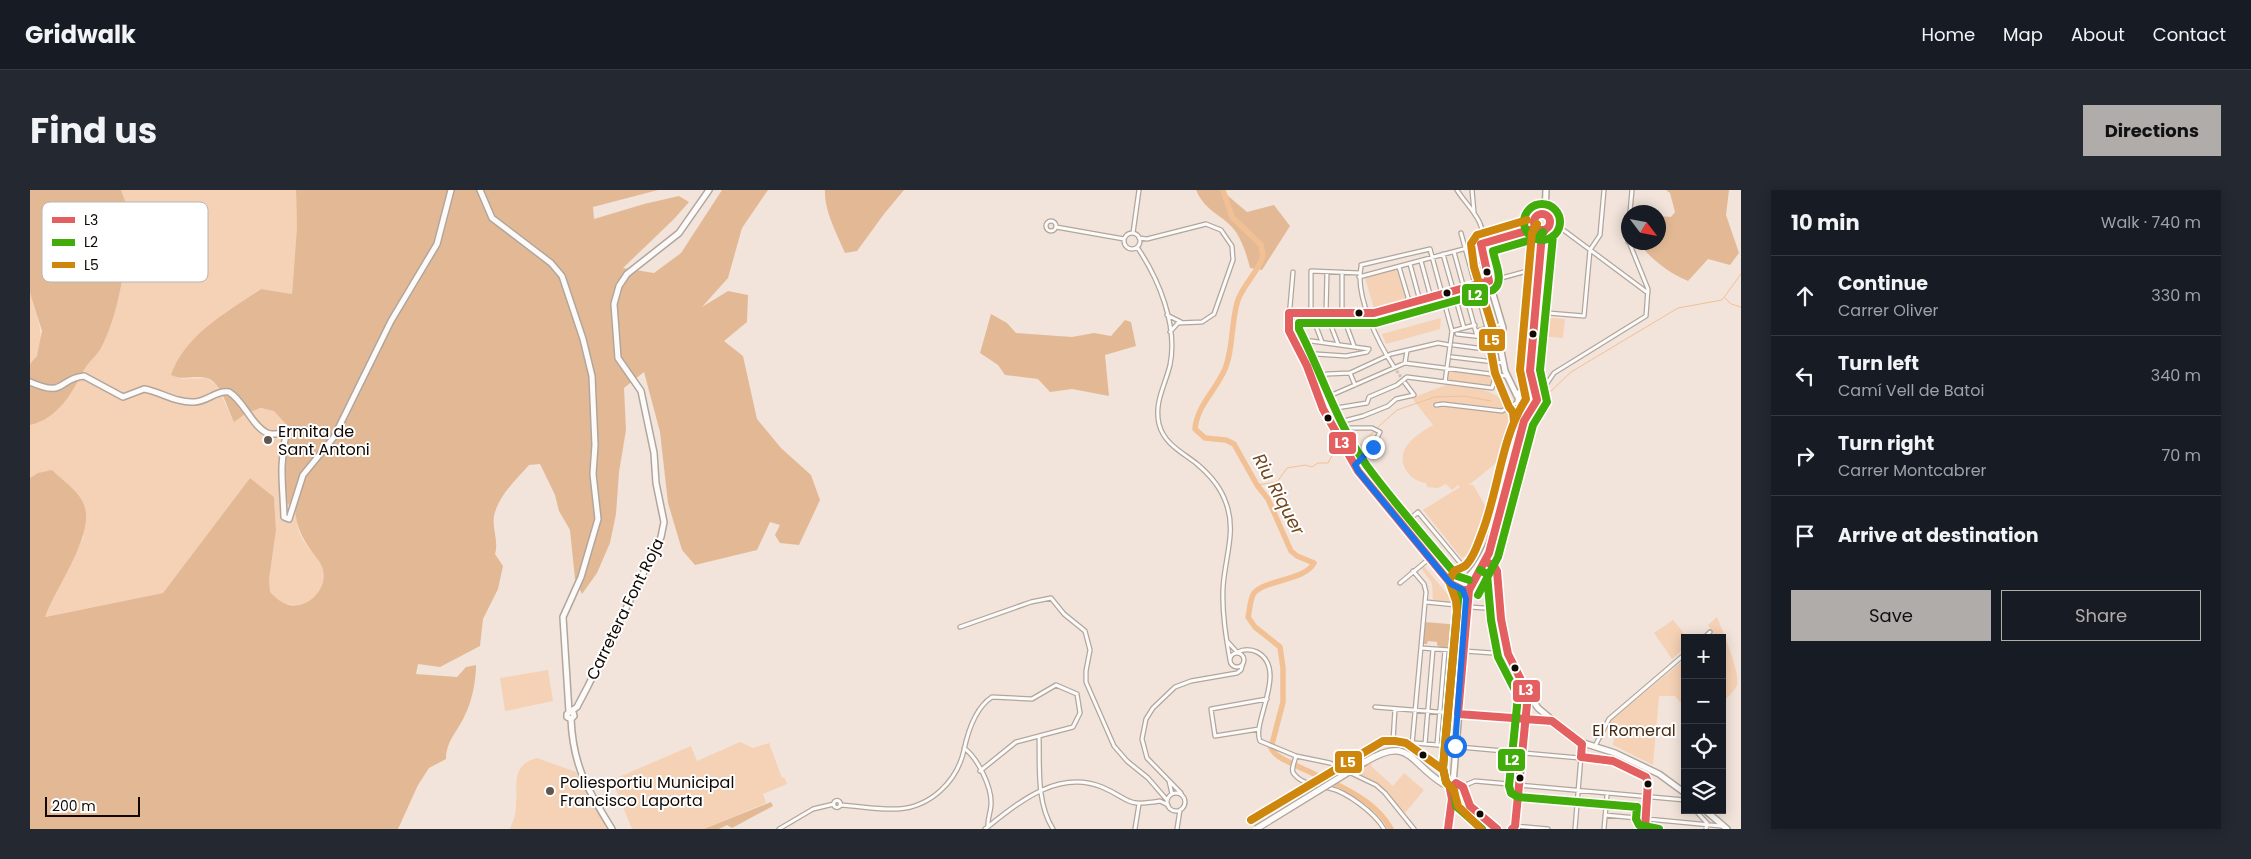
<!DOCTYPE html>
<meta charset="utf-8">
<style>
body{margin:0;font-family:Poppins,sans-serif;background:#242831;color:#f1f3f6}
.controls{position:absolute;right:15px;bottom:15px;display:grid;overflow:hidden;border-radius:0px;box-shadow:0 2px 12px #0003}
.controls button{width:45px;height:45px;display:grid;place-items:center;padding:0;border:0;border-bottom:1px solid #363941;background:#171b24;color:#f1f3f6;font:25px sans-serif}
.compass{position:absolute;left:1591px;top:15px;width:45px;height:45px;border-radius:50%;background:#171b24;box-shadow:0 2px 12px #0003;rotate:122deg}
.scale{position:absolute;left:15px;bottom:12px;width:95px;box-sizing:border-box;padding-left:5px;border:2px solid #120903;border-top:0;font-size:14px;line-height:18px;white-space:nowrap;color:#120903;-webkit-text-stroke:4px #fff;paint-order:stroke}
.stop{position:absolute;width:15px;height:15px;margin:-11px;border:4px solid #1a73e8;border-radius:50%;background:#fff}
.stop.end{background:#1a73e8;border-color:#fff;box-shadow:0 1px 5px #0008}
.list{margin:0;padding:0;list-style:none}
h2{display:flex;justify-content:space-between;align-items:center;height:65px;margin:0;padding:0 20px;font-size:21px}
h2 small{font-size:16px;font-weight:400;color:#9ea1a6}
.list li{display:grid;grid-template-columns:32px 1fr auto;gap:15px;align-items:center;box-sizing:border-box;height:80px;padding:0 20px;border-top:1px solid #363941}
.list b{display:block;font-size:19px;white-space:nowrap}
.list p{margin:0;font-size:16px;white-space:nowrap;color:#9ea1a6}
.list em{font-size:16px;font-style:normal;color:#9ea1a6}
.actions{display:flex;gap:10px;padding:15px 20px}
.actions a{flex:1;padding:11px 0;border:1px solid #b0acaa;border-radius:0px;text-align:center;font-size:18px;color:#b0acaa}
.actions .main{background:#b0acaa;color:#111}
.icon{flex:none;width:28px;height:28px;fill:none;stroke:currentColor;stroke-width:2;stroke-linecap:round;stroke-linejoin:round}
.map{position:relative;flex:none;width:1711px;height:639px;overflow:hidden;border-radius:0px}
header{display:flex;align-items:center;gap:30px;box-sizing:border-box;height:70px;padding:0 25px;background:#171b24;border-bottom:1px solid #363941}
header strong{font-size:24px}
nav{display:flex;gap:28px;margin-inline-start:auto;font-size:18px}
.intro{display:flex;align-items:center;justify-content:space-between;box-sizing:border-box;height:120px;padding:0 30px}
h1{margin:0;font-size:35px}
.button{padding:12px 22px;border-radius:0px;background:#b0acaa;color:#111;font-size:18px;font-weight:700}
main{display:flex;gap:30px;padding:0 30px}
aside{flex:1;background:#171b24;border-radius:0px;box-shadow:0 2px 12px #0003}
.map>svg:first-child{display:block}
</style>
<header>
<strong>Gridwalk</strong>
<nav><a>Home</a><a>Map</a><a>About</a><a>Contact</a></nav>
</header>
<div class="intro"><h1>Find us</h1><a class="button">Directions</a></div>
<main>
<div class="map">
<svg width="1711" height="639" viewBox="0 0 1711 639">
<rect width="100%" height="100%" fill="#f2e4da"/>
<path fill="#f5d1b5" d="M91,0H266L267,37L262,104L230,99L193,124L151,189L177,188L186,195L204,232C217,223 234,211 249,224C264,238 256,249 254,266C254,272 256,279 257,285C260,295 264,307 265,318C267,327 266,335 270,344C275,358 295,369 295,385C294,404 276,419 258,414C250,413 245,407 239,402V390L246,340L244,307L220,288L133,403L14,427L54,346L8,283L0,288V235C28,229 42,203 54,180C59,171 68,165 72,156C89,124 99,62 98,26C98,17 94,8 91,0Z
M1367,79L1377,112L1345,122L1335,88Z
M0,103C6,123 21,158 0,174Z
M1510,127L1535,129L1533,148L1508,146Z
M1411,128L1410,139L1356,154L1352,144Z
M1419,180L1464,185V186L1461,196L1416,191Z
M1416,195C1452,200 1463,195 1487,226L1476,271L1471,269L1439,295H1443L1460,324L1458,349L1432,368L1393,320L1430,297L1428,295L1422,300L1416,294L1408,298L1397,297L1396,293C1376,290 1364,268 1380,252C1386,245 1395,240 1403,235L1382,208Z
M1393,375L1423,411L1421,413L1403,411L1402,393L1390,377Z
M1687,427C1692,439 1711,485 1707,495C1704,504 1694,507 1692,517V448H1681L1684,444L1678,435Z
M1643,430L1658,448H1655V458L1642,469L1624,443Z
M1655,469V518L1645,506H1629L1623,575L1583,555L1584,548L1580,546L1581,538L1577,534Z
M518,480L523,511L475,521L470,488Z
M710,552L723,558L739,553L752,588L754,587L757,594L733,604L736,613L674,639H602L582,590L661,556L667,571Z
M507,568L546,582L560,611L578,639H480C483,632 486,624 486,616C488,596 480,575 507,568Z
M1342,572L1341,576L1363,596L1374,583L1394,600L1375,623L1348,594L1323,584Z"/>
<path fill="#e3b995" d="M0,0H91C94,8 98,17 98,26C99,62 89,124 72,156C68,165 59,171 54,180C42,203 28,229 0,235V174L7,166L12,141L0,103Z
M266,0H628L563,17L564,29L614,14L649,6L659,12L644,29L593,78L624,83L651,63L692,0H738L712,38L698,88L672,117L698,101L718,105L717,132L694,151L713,166L727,229L751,258L781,285L790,310L769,355L750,353L745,345L750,335L740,332L727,360L665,375L652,360L638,313L630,242L614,182L594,198L596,240L589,282L586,324L580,353L567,383L552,404L545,389L540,340L529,321L525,305L510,274L499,275C486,290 468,306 464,326C462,340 469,351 465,364L473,376L468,399L453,429L450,456L410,477L388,474L386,484L427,487L436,477L446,475C446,491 442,511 435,525C428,541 416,551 416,569L399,578L388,595L368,639H0V288L8,283L22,280C33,291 51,302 55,318C63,347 25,399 15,427L133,403L220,288L244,307L246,340L239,390L240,402C245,407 251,413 259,415C278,419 298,399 293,380C292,374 287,368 283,363C272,348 266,337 265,318L257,313L254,266L260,245L255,233L244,221L231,218L217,223L204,232C198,220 191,192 177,188C165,185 155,191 141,185C155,145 197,122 231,99L262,104L267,37Z
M795,0H874L854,24L827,61L815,63C807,44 794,21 795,0Z
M1166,0H1195L1197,5L1217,22L1244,15L1260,36L1232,80L1220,78C1217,66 1213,53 1206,42C1194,25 1176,23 1166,0Z
M1636,0H1699L1696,25L1709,63L1700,75L1678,69L1658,91C1637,82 1623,70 1608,53L1628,52L1629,26L1641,27L1645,22L1640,3Z
M961,124L977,133L986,143L1042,147L1064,143L1081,146L1095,130L1101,132L1106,156L1075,165L1079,206L1042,199L1020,202L1008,189L975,185L968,175L950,163Z
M1395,432L1431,435L1429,458H1411L1407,455V452L1398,451L1397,454H1393Z
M741,612L743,616L702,638L697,635L689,639H674Z"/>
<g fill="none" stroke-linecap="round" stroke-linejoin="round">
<path stroke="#f2c095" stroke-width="1" d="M1695,108L1701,114L1711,117
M1519,203L1541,182L1648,118L1692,110L1711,84
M1347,238L1367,220L1405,207L1434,206L1461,211
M1315,254L1332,255L1344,241
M1227,295L1247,292L1257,278L1275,275L1282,277L1288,273H1298L1305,260L1312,256"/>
<path stroke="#f2c095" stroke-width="5.5" d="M1193,0L1202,27L1231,55L1233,66C1228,83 1212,95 1207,113C1201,135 1203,162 1194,181C1185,201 1167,216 1165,239L1175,248L1196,250L1204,254L1227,295L1238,309L1261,361L1267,366L1284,373C1274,391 1237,389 1224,403C1220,409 1220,419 1218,427L1225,437L1250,457L1253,478V512L1241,558C1246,568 1260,572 1269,577C1301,592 1344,607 1361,639"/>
<path stroke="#d0c3ba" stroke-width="3" stroke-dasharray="3 1.5" stroke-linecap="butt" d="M1364,177L1375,193"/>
<g stroke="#b1a69d" stroke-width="5.5">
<path id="street" d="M1427,0C1436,15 1459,34 1451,53
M1442,0L1444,22
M1600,22L1602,0
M1520,30L1618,103
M1016 36a5 5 0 1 1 10 0a5 5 0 1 1-10 0Z
M1598,34V52
M1026,37L1094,49
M1103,43L1109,0
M1431,43L1457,138
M1094 51a8 8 0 1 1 16 0a8 8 0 1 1-16 0Z
M1109,48L1117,49L1176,34L1191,40L1202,56L1203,70L1184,124L1172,132L1148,133L1140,142
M1107,57C1129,89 1148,136 1140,175C1135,196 1124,212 1129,234C1134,254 1152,262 1167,274C1179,284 1191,298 1196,313C1207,342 1194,370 1193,399C1192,423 1196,447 1200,470
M1424,62L1447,146
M1413,64L1434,138
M1391,71L1401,108
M1380,74L1390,111
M1331,75L1400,59L1422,141L1415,192
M1331,77C1325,106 1348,153 1364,177
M1369,77L1380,114
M1441,78L1454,74
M1263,82L1258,140L1277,176L1293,219L1328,281L1421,394L1429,397
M1297,82L1296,123L1308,154
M1312,82V123L1324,156
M1329,87L1508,39
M1506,122L1554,126L1560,60L1570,45L1574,0
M1259,123H1344L1508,78
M1264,123L1274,150L1339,159L1337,162L1316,166L1271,163
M1137,125L1151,132
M1422,141L1445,135
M1447,141L1472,134
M1427,144L1471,149
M1292,152L1281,123V81L1330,83
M1424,155L1470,161
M1422,167L1473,173
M1375,173L1377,161
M1320,183L1325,195
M1295,208L1375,173L1476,186
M1507,208L1524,183L1616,126L1618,99L1599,52
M1406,215L1413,214L1472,221L1488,212
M1299,218L1289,187L1297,184L1320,183L1361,164L1408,153L1419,155
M1294,220L1337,213L1339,207L1367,195L1377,187L1462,198L1466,184
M1302,234L1333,226L1358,216L1366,209L1384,205L1375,193
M1305,238H1342L1350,242L1341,260L1325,275
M1373,335L1388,322L1432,375
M1370,393L1400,368
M1421,394L1432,408
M1396,412L1436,416
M1439,417L1470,419
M930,437L1001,412L1021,408L1034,424L1055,441L1060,460L1056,481V492L1084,556L1097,571L1118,588L1137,610
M1674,448L1680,442
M1197,451L1207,462
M1391,458L1477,464
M1208,462C1213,459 1221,459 1227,462C1259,479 1221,533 1230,551L1266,566L1300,573L1346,595L1355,603L1384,639
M1200 470a7 7 0 1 1 14 0a7 7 0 1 1-14 0Z
M1345,517L1522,531
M1365,519L1363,551L1583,571L1616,587L1618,590L1615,639
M1229,539L1185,546L1181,519L1237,509
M1009,546C1010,576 1006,612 1023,639
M1395,554L1403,459
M1407,555L1415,460
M1565,556L1579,529L1655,464
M934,558C948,568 962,598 961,614C961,622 957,629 958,637
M1266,566C1265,571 1260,580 1264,584C1273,595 1287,595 1299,598C1317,602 1345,623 1354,639
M1381,566L1396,402L1394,394L1383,381
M1139,591L1142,604
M1434,600L1438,594L1445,591L1655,610
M1137 612a9 9 0 1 1 18 0a9 9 0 1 1-18 0Z
M1151,603L1117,568L1112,549L1116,529L1123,518L1145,497L1161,491L1207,483L1211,480L1213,473
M803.5 614a3.5 3.5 0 1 1 7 0a3.5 3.5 0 1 1-7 0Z
M810,615C829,616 849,620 868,619C900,617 927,592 934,560C938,541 945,518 962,507L1002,509L1026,495L1047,504L1050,523L1043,537L986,552L950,581
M1665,620L1677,633
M1575,625L1691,636
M1485,636L1518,639
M749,639L783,619L804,614
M955,639C988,613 1027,579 1072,597C1102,610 1094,617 1130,611L1138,615
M1105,639L1109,614
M1147,639L1150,620
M1482,639L1485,636L1498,505
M1545,639L1552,554
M1574,639L1577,605
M1676,639L1677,633"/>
</g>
<g stroke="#b1a69d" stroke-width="8">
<path id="secondary" d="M450,0L462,28L521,73L532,86L553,149L562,186L565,255L563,284L568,329L551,387L533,427L539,522
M1504 32a8 8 0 1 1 16 0a8 8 0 1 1-16 0Z
M1515,24L1516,0
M1451,54L1454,74L1473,138L1471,161L1475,181L1487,206
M0,192C36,208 27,189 54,186L93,207L114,199C131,202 146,213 164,212C177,212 186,200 199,202C214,211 222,236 237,243C243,246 250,242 256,244C249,276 253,295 254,327L259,329L273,285L304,247L361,131L407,54L421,0
M1495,198L1500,181L1512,44L1510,40
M1459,363L1467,381L1471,429L1478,464L1490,492L1508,518L1547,551L1585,563L1629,584L1655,603
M1438,387C1469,357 1483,273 1494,231L1500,217L1507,211L1504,200L1495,198L1489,203L1488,212L1493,217H1500
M1439,400L1458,364
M1435,401L1430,398L1429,392L1432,387H1438
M543,522L544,526L541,529C543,577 558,600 582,639
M541,529L537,527V524L547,517L558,496L631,347L634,332L626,293L624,263L611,201L588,168L584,114L589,96L597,84L649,43L679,0
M1423,594L1437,422L1433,400
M1675,620L1697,639
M1418,639L1421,603"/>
</g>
<g stroke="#b1a69d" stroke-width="8">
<path id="primary" d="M1335,572C1379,545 1379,572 1412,593C1419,597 1424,592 1431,594L1437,612L1467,639
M1423,594L1420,599L1422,605L1428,607L1433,604"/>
</g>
<use href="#street" stroke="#fdfbf9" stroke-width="3"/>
<use href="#secondary" stroke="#fdfbf9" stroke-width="5"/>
<use href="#primary" stroke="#fdfbf9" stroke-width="5.5"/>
<g stroke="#b1a69d" stroke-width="8" stroke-linecap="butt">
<path id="primary-bridge" d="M1226,639L1335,572"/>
</g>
<use href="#primary-bridge" stroke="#fdfbf9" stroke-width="5.5"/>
<g stroke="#fff" stroke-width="11">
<path id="bus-1" d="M1504 32a8 8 0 1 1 16 0a8 8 0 1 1-16 0Z
M1455,371L1464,376L1467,381L1471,429L1478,464L1498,504L1485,636L1482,639
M1439,400H1433L1421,394L1328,281L1293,219L1277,176L1259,141V123H1344L1459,91L1451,54L1503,39L1505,36
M1439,400L1428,524L1522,531L1552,554L1551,567L1583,571L1616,587L1618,592L1615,639
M1439,400L1459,363L1494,231L1507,210L1500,181L1512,44L1515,40
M1418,639L1422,609L1420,599L1426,593L1433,597L1440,616L1467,639"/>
</g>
<g stroke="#fff" stroke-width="11">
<path id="bus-2" d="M1494 32a18 18 0 1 1 36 0a18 18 0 1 1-36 0Z
M1450,380L1457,384L1461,430L1468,467L1488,506L1479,596L1481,603L1488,607L1607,617L1606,629L1609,635L1629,639
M1439,390L1427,386C1397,350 1365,314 1337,276C1307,234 1292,184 1269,139V133H1346L1463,100C1475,92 1465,73 1463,61L1507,48L1513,42
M1429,399L1413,578L1416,592L1424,601L1426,616L1452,639
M1448,405L1468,367L1503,235L1517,212L1510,180L1523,46"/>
</g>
<g stroke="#fff" stroke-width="11">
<path id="bus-3" d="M1484,232L1483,222L1479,217L1465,183L1461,161L1463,139L1444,77L1441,54L1447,45L1497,30
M1221,630L1353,551H1365L1376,553L1412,579L1413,574
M1451,639L1428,616L1424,601L1416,592L1413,578L1427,422L1426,411L1419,391L1424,381C1429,378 1434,378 1437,374C1445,365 1448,353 1452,343C1469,299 1471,248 1496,209L1490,180L1502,43L1507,34"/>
</g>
<use href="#bus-1" stroke="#e45f5f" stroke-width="8"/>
<use href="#bus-2" stroke="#42ac0a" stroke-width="8"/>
<use href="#bus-3" stroke="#ce860d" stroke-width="8"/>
</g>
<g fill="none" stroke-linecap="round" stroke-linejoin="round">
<path stroke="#1a73e8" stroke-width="6" d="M1343,257L1325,275L1328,281L1421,394L1433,400L1436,409L1425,556"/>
</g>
<g fill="#120903" stroke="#fff" stroke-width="2">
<circle cx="1457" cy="82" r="4.5"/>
<circle cx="1417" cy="103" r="4.5"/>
<circle cx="1329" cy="123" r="4.5"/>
<circle cx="1503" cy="144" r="4.5"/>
<circle cx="1298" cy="228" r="4.5"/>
<circle cx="1485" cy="478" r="4.5"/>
<circle cx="1393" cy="565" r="4.5"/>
<circle cx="1490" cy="588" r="4.5"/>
<circle cx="1618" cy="594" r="4.5"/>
<circle cx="1450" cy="624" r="4.5"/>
</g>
<g fill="#60564e" stroke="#fff" stroke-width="2">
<circle cx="238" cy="250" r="5"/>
<circle cx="520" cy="601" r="5"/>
</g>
<g text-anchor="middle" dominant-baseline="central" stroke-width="4" stroke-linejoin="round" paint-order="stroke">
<g font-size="16" fill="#120903" stroke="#fff" text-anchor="start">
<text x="248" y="241">Ermita de<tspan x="248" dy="18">Sant Antoni</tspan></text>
<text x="530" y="592">Poliesportiu Municipal<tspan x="530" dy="18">Francisco Laporta</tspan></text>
</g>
<g font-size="16" fill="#120903" stroke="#fff">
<text transform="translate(595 419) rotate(-64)">Carretera Font Roja</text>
</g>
<g font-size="16" fill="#462c13" stroke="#fff">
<text x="1604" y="540">El Romeral</text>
</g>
<g font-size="18" font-style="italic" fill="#72471d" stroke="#fff">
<text transform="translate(1249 304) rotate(62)">Riu Riquer</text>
</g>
</g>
<rect x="12" y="12" width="166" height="80" rx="8" fill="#fff" stroke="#b8b5b3" stroke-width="1"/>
<rect x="22" y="27" width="23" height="6" fill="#e45f5f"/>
<rect x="22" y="49" width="23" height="7" fill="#42ac0a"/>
<rect x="22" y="72" width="23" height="6" fill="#ce860d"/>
<g font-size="14" fill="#120903">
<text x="54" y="35">L3</text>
<text x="54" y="57">L2</text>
<text x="54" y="80">L5</text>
</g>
<g stroke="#fff" stroke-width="2">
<rect x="1431" y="93" width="28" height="24" rx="5" fill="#42ac0a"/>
<rect x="1448" y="138" width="28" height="24" rx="5" fill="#ce860d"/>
<rect x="1298" y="241" width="29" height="24" rx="5" fill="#e45f5f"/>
<rect x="1482" y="489" width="29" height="24" rx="5" fill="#e45f5f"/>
<rect x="1467" y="558" width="29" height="24" rx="5" fill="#42ac0a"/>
<rect x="1304" y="560" width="29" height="24" rx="5" fill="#ce860d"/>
</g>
<g font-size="14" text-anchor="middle" font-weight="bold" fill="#fff">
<text x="1445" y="110">L2</text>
<text x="1462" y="155">L5</text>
<text x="1312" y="258">L3</text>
<text x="1496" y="505">L3</text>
<text x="1482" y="575">L2</text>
<text x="1318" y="577">L5</text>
</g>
</svg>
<div class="controls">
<button>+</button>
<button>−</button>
<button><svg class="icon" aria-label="locate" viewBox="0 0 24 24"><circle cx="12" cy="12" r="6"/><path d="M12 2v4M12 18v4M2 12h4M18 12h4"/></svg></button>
<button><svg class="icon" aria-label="layers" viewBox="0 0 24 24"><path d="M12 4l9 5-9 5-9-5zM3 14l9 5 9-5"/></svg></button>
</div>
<svg class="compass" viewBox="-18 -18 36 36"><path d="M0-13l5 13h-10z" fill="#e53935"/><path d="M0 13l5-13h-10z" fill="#9ea1a6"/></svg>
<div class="scale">200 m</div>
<div class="stop" style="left:1425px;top:556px"></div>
<div class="stop end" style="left:1343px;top:257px"></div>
</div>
<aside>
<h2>10 min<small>Walk · 740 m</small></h2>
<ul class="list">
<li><svg class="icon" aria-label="ahead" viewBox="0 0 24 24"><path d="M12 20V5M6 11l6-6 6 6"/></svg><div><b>Continue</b><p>Carrer Oliver</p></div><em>330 m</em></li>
<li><svg class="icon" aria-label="left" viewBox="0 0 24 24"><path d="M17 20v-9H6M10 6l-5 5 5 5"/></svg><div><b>Turn left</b><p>Camí Vell de Batoi</p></div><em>340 m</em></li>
<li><svg class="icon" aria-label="right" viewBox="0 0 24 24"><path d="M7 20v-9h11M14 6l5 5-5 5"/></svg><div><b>Turn right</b><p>Carrer Montcabrer</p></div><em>70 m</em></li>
<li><svg class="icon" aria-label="arrive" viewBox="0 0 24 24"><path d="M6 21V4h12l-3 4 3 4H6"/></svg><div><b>Arrive at destination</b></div></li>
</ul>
<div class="actions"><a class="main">Save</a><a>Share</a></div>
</aside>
</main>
